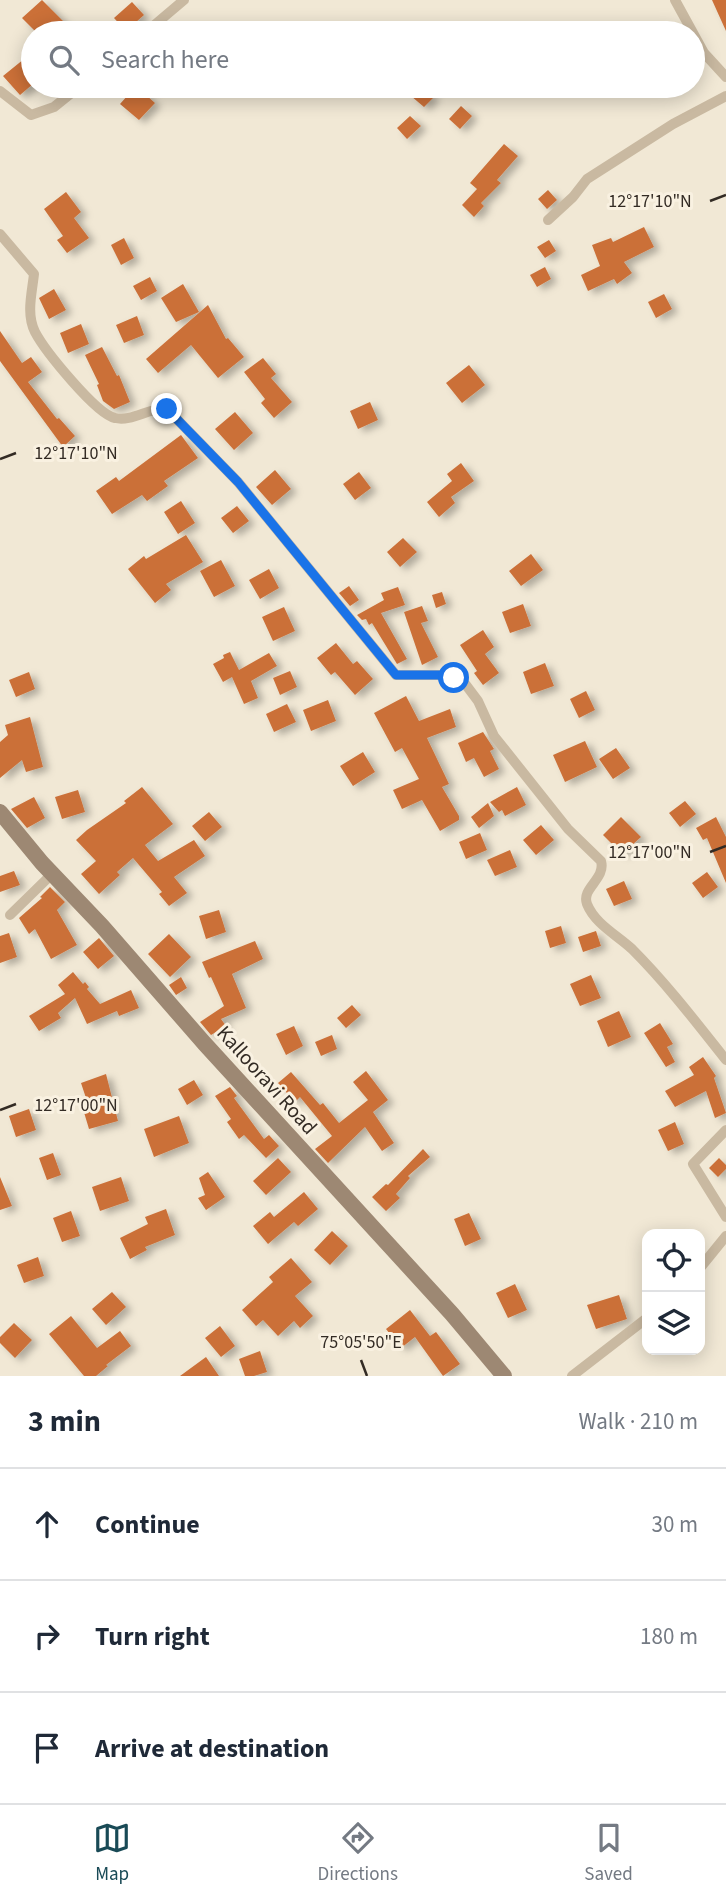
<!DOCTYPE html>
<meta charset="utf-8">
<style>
body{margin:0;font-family:"Source Sans 3",sans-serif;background:#f2f2f3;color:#1f2937}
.controls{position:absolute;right:21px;bottom:21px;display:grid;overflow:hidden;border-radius:14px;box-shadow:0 4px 18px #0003}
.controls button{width:63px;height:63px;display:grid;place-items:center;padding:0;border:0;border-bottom:2px solid #e0e1e3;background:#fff;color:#1f2937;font:35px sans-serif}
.stop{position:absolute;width:21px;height:21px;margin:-16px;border:5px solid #1a73e8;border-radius:50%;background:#fff}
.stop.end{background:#1a73e8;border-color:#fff;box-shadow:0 2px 7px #0008}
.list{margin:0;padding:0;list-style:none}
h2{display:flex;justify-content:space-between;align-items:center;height:91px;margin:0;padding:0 28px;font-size:30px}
h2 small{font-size:23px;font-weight:400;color:#747a83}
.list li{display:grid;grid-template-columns:46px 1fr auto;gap:21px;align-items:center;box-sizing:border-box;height:112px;padding:0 28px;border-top:2px solid #e0e1e3}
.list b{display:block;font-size:26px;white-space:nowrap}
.list em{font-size:23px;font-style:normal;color:#747a83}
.icon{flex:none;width:38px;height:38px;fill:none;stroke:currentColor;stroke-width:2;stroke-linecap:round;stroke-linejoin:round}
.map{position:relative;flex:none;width:726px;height:1376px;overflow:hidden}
.search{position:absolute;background:#fff;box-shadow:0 4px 18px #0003;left:21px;right:21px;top:21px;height:77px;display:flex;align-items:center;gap:18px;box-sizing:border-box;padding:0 24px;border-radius:38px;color:#747a83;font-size:26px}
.sheet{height:427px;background:#fff}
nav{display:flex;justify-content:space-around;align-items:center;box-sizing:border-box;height:98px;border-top:2px solid #e0e1e3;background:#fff;font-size:19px;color:#747a83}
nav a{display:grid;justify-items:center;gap:4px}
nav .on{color:#194a56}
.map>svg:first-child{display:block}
</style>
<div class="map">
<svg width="726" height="1376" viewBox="0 0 726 1376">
<defs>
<filter id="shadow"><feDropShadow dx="6" dy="3.5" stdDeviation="3.5" flood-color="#0004"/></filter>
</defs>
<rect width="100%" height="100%" fill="#f1e8d5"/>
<path fill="#cb7039" filter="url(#shadow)" d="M42,0L65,23L37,33L22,18Z
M712,0H726V31Z
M132,2L144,15L126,31L114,18Z
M24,59L33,70V84L20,95L3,76Z
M136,86L155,103L139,120L120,104Z
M420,86L434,97L424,107L411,96Z
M461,106L472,116L460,129L449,119Z
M410,116L421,126L407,139L397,128Z
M504,144L518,156L497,180L501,183L481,203L484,206L474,217L462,205L477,189L470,183Z
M548,190L557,200L547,209L538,199Z
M66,192L81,212L74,218L89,238L67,253L57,240L63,236L44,209Z
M644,227L654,247L624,262L632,273L617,284L614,279L588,291L581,275L600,266L592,245L611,238L613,242Z
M124,238L134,258L121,265L111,245Z
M549,240L556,251L545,258L537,247Z
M545,267L551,279L537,287L530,275Z
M150,277L157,291L141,300L133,286Z
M183,284L199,312L176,322L161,298Z
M54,289L66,310L49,319L39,298Z
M664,294L672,309L656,318L648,302Z
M208,305L226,339L228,338L244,357L218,378L191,345L158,373L146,359Z
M137,316L144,335L124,343L116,325Z
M81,324L89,344L68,353L60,333Z
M0,331L22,363L31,357L42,372L28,382L57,419L59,418L75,436L63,447L0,361Z
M102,347L117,376L119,375L130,402L114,409L103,401L97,385L99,384L85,355Z
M263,358L276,374L271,378L292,402L274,418L261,403L265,399L244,372Z
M469,365L485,385L462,403L446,383Z
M370,402L378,420L358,429L350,411Z
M235,412L253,433L234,450L215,429Z
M181,435L198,458L164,481L168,486L147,501L142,495L112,514L96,491L116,477L119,481Z
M461,463L474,481L451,497L455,503L439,517L427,502L452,481L447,474Z
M275,470L291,489L272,505L256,487Z
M359,472L371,488L355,500L343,484Z
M181,501L195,523L178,534L164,512Z
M237,506L249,521L233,533L221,518Z
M186,535L203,562L166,584L171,590L155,603L128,569L144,556L146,559Z
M403,538L417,552L400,567L387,552Z
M531,554L543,570L521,586L509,571Z
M221,560L235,586L214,597L200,571Z
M269,569L279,588L260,599L249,580Z
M349,586L359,600L350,606L339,593Z
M398,587L405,605L381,613L407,659L397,664L372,623L369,625L366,619L362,620L357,615L384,600L381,593Z
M442,592L446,604L436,608L432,595Z
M523,604L531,626L510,633L502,612Z
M422,606L428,621L421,623L438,657L422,665L404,612Z
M284,607L295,631L273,641L262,617Z
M483,630L494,647L485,654L499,673L483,685L474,673L477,671L460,645Z
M336,643L353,664L357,661L373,679L355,695L335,672L331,675L317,658Z
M230,652L239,670L269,653L277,666L251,681L258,698L244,704L232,677L223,682L213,664L224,658L223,655Z
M545,663L554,686L531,694L523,672Z
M290,671L297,687L280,695L273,678Z
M29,672L35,689L16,697L9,680Z
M586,691L595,710L579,718L570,699Z
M406,696L419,721L450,709L456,727L427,738L449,784L442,787L459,816V820L440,831L422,800L402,809L393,790L419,779L402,748L395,752L374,713Z
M328,700L336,721L311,731L303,710Z
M287,704L296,722L274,732L266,714Z
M30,717L43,767L26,772L22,760L0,778V742L8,735L5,725Z
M483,732L494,749L490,751L499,769L484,777L474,758L466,762L458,743Z
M585,741L597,767L565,782L553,755Z
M616,748L630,768L613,779L599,759Z
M363,752L375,772L353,786L340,766Z
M142,787L173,824L145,845L158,861L194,840L205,856L174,877L187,893L169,906L159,894L162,892L133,858L117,872L120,875L99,894L81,874L96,861L76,840L87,830L126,803L124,801Z
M517,787L526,805L505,816L502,810L499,812L490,802Z
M78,790L85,812L62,819L55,797Z
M34,797L45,818L27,828L11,809Z
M685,801L696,814L680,827L669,813Z
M488,803L494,816L479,828L471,817Z
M209,812L222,827L205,841L192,826Z
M621,817L641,837L622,854L603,835Z
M716,817L726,837V883L707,838L703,840L696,828Z
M541,825L554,840L536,855L523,840Z
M480,833L487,850L466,859L459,842Z
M510,850L517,867L495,876L487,860Z
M14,871L20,885L0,892V876Z
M707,872L718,887L703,898L692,883Z
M624,881L632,899L614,906L606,889Z
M50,887L65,902L57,910L77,945L51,959L35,929L29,934L19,918L42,898L40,897Z
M219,910L226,932L206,939L199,916Z
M561,926L566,943L550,948L545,931Z
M596,931L601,946L583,952L578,937Z
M9,933L17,957L0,963V936Z
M169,934L191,957L170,977L148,954Z
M99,938L114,956L98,969L83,952Z
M255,941L263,959L232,974L246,1008L221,1019L226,1026L211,1035L200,1022L224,1006L211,977L209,978L202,962Z
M73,972L83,984L85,982L89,987L87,989L100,1004L131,990L139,1008L119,1016L117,1011L87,1024L75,998L58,1013L61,1018L39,1031L29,1016L65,994L58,985Z
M591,975L601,998L580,1006L570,984Z
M181,977L187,988L176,995L169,985Z
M352,1005L361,1015L346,1028L337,1018Z
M619,1011L631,1037L608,1047L597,1021Z
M660,1023L673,1044L667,1047L675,1062L666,1067L644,1033Z
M294,1026L303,1046L286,1055L276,1034Z
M332,1035L337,1049L321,1056L315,1042Z
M703,1057L716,1076L714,1078L726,1113L715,1118L706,1091L675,1107L665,1091L694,1075L689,1067Z
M366,1071L388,1100L373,1112L394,1143L382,1151L365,1127L328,1163L315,1149L332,1136L300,1097L295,1102L278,1083L291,1072L320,1105L323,1103L339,1123L368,1100L353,1082Z
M106,1074L118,1121L89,1129L83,1109L89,1107L81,1083Z
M194,1080L203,1095L187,1105L178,1089Z
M230,1087L237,1096L234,1098L264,1139L269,1135L279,1146L266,1158L244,1135L239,1139L227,1122L231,1119L215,1096Z
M29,1109L36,1130L16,1137L9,1116Z
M179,1116L189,1143L154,1157L144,1129Z
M675,1122L684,1144L668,1151L658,1130Z
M423,1149L430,1157L408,1176L410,1178L396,1194L400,1198L386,1211L372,1197L386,1184L388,1185Z
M53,1153L61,1175L47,1180L39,1158Z
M278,1158L291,1172L266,1195L253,1181Z
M719,1158L726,1165V1169L718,1177L709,1168Z
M208,1172L225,1197L206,1210L198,1198L205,1195L199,1178Z
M0,1177L12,1206L0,1210Z
M121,1177L129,1201L100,1211L92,1187Z
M304,1192L318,1209L298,1226L294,1222L268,1244L253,1226L270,1212L274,1217Z
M166,1209L175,1235L145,1247L147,1250L130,1259L120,1238L148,1224L145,1217Z
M71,1211L80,1236L62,1242L53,1218Z
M469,1213L481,1239L465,1246L454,1219Z
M332,1231L348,1246L330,1265L314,1250Z
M38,1257L44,1276L24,1283L17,1265Z
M291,1258L312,1282L295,1296L313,1316L300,1328L294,1321L278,1336L263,1320L256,1326L242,1310L273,1282L269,1277Z
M515,1284L527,1310L508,1318L496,1293Z
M112,1292L126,1307L106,1325L92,1309Z
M619,1295L627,1319L596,1329L587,1305Z
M410,1310L430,1336L436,1332L460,1364L443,1376L415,1337L401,1348L386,1329Z
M71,1316L97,1348L120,1331L131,1346L106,1365L108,1366L96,1376H84L49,1334Z
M14,1323L32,1340L15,1358L0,1343V1337Z
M220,1326L235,1346L221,1357L205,1338Z
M260,1351L267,1372L254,1376H245L239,1359Z
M206,1357L219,1376H180Z"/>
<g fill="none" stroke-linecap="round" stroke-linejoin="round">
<path stroke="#c9b9a1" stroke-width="10" d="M675,0L704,53L726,77
M145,33L184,0
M0,91L31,115L54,107L80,86
M548,220L573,197L587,179L673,124L726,96
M0,234L34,274C32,293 26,314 35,332C45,351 96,414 115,418C132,422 150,407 167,409L238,482L396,675H438L454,678L466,685L478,701L494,736L568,829L601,861C606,879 581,888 587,904C595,924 617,935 632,949C666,983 696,1022 726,1060
M10,915L52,874
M726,1130L693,1164L726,1217
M700,1268L726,1236
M572,1376L647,1318"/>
<path stroke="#9d8873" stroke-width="16" d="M0,812L42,863L102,926L204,1043L452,1314L504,1376"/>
</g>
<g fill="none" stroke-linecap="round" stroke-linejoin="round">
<path stroke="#1a73e8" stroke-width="9" d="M167,409L238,482L396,675H438L454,678"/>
</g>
<path fill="none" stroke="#332b24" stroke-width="2.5" d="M710,201L726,195M0,459L16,453M710,852L726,846M0,1110L16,1104M361,1360L367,1376"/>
<g text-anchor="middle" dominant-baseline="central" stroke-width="6" stroke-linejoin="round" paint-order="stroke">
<g font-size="21" fill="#332b24" stroke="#f9f1e1">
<text transform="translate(267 1080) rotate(48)">Kallooravi Road</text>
</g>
</g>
<g font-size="18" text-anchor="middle" fill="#332b24" stroke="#f9f1e1" stroke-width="6" stroke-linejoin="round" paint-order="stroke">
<text x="650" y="207">12°17'10"N</text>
<text x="76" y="459">12°17'10"N</text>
<text x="650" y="858">12°17'00"N</text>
<text x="76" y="1111">12°17'00"N</text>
<text x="361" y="1348">75°05'50"E</text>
</g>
</svg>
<div class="controls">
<button><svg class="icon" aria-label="locate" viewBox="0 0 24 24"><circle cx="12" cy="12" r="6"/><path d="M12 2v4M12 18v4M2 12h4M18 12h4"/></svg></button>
<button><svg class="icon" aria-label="layers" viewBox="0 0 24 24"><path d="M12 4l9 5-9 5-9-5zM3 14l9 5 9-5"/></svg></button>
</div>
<div class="stop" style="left:454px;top:678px"></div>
<div class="stop end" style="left:167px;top:409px"></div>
<div class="search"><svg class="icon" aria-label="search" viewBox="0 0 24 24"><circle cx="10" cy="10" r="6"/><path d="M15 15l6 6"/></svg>Search here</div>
</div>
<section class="sheet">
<h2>3 min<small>Walk · 210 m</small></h2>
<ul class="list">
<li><svg class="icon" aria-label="ahead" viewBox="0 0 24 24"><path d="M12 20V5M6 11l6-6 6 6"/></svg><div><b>Continue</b></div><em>30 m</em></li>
<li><svg class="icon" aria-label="right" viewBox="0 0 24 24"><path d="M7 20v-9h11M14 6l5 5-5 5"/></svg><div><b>Turn right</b></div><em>180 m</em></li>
<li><svg class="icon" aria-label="arrive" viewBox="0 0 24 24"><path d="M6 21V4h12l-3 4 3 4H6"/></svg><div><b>Arrive at destination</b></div></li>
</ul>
</section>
<nav>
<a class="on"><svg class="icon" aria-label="map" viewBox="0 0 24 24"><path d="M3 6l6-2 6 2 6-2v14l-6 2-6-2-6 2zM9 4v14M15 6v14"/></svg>Map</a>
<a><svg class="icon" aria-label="directions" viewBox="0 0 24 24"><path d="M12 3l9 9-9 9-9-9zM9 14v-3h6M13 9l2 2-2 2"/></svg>Directions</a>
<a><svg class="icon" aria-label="saved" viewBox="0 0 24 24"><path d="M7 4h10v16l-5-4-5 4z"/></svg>Saved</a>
</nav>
